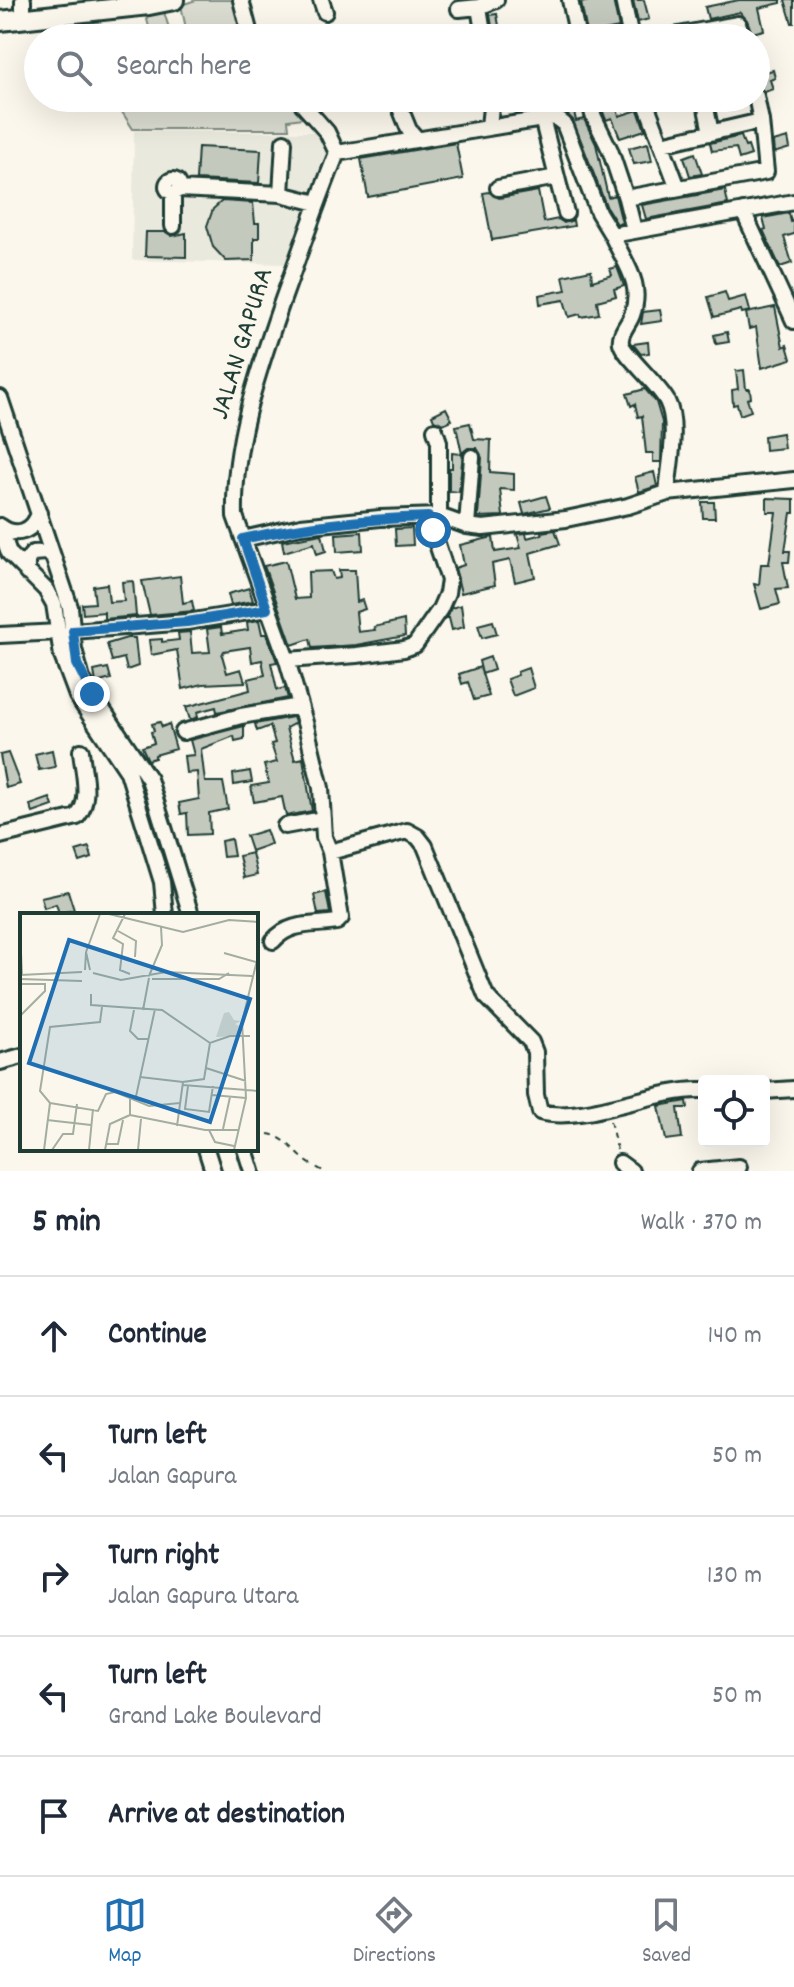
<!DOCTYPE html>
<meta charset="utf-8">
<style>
body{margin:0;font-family:Dekko,sans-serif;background:#f6f6f7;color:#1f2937}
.controls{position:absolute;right:24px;bottom:24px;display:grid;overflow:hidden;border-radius:8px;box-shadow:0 8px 32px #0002}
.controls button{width:72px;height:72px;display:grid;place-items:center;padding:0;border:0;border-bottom:2px solid #e0e1e3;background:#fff;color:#1f2937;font:40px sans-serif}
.stop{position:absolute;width:24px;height:24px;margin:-18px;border:6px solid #1f6fb2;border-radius:50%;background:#fff}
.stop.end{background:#1f6fb2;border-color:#fff;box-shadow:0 2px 8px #0008}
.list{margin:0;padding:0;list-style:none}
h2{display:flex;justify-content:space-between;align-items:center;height:104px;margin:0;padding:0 32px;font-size:34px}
h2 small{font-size:26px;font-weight:400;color:#747a83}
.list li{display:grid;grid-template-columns:52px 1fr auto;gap:24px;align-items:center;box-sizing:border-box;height:120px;padding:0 32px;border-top:2px solid #e0e1e3}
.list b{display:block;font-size:30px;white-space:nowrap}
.list p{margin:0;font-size:26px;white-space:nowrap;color:#747a83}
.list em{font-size:26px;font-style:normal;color:#747a83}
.icon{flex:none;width:44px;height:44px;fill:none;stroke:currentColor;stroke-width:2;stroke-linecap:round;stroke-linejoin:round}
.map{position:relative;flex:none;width:794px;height:1171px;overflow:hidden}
.search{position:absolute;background:#fff;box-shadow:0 8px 32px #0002;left:24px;right:24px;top:24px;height:88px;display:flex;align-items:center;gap:20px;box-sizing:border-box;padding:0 28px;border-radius:44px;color:#747a83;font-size:30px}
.sheet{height:704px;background:#fff}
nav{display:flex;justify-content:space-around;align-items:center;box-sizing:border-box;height:112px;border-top:2px solid #e0e1e3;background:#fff;font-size:22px;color:#747a83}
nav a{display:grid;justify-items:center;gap:4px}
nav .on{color:#1f6fb2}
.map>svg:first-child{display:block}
</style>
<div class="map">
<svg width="794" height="1171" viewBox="0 0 794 1171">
<rect width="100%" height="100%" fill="#fbf7ec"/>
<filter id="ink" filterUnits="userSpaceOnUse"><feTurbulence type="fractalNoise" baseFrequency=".0125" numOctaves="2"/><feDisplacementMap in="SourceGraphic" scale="16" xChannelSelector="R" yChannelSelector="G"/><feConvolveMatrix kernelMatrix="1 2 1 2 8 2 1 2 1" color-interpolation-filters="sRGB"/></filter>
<g filter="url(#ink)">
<path fill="#eae9de" d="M134,131L320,132L327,143L326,158L288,264L132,260Z"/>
<path fill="#dbdcd1" stroke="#7d8c82" stroke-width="2" d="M196,0H236L246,38H188L181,5Z
M145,12H164L172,38H152Z
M113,98H290L309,117L288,120L289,129H133Z"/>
<path fill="#c4c9be" stroke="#1f3d34" stroke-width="2" d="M592,0H613L619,28L604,31L606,38H588L581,3Z
M633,0H644L649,19L638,22Z
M739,0H781V3L759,8L764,30L752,33L747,20L740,12L708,19L705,7Z
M785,0H794V23H792Z
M497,14L501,38H494L490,15Z
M773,70L775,78L770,80L773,89L765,92L756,86V74Z
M572,102L576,121L584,119L596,144L608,197L615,195L622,223L617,224L607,208L573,120L561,109L552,107Z
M616,105L619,116L638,110L645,130L620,138L612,118L606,120L602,109Z
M741,136L745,147L748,146L751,155L739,159L736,148L712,151L710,143Z
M788,138L790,148L774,153L773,142Z
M456,143L463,179L368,197L361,159Z
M648,143L652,161L634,164L629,148Z
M198,147L261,150L259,183L196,180Z
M695,153L702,174L690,176L684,157Z
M725,190L728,204L646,219L642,205Z
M538,191L544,222L558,219L564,223L573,220L574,226L492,240L483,193L489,192L499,198Z
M222,201L253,203L255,223H259V238H254V260L226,261L213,247L207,226L213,209Z
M789,213L791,222L794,221V234L784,237L792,263L780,267L763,230L766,229L763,218Z
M146,232H166L172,236L186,233V257L145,256Z
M617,267L624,286L614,289L616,296L597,301L599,314L581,317L580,314L569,317L564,300L540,304L539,295L566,290L563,276L591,270L592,281L612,275L610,269Z
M725,292L728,301L746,296L750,311L742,313L741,310L714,317L708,297Z
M775,307L783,347L787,345L791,359L762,368L756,327L749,329L746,313Z
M660,310L662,321L641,324L643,312Z
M727,332L729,342L716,344L714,335Z
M648,342L649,353L641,354L633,344Z
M744,370L746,389H750L751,398L747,399L751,411L740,415L737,404L733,405L732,390L738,389L736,371Z
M645,389L656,402L662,422L661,462H653V453H646L642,416L638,417L635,404L631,406L627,394Z
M446,408L452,420L443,424L434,420L432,415Z
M470,423L474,439L491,440L490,472L514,474V490L500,489L503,516L478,517L482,458L477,448H468L463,452L459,492L449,491V468H452V453L462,454L456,426Z
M782,433L784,448L765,450L764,436Z
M654,472L657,486L639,492L635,477Z
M546,496L550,508L524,514L521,503Z
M767,498L794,499V513H791L785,551H790L789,562H783L788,588L776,589L780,604L761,609L754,584L759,585L761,564H769L776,512H767Z
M702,502H714L715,518H703Z
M412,528L413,545L396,546L395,529Z
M555,530L560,544L530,553L535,577L515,582L510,560L492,564L495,585L461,593L455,568L464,565L460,545L493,537L495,552L521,548L517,534L526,533L527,538L542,534L541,532Z
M362,532L363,550L337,552L336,534Z
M322,534L326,551L317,554L314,543L284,552L282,541Z
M286,561L295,599L309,598L308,572L331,571L334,579L340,578L339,570H355L357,602L362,600L365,609L356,612L358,632L375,630L374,627L404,620L405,636L356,645L312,648L310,639L292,645L264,566Z
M180,576L183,603L192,601L194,611L150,615L142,581Z
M133,581L136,616L104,619V612L83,614L82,604L95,603L93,586L107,584L109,602L124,601L122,582Z
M249,588L253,601L231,605L228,594Z
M461,605L464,627L452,630L449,618H446L451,608Z
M259,620L262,634H267L277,662L271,663L277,690L285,688L288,698L217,712L216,707L197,712L198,717L190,720L186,707L250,690L248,679L265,675L262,660L252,662L250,647L224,651L222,655L227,673L241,669L245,682L203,684L183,689L177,650L151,655L149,640L162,639V642L179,640L178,633L190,632L192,653L210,652L207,629L221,627L222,634L248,630L247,622Z
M493,621L497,634L482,638L478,625Z
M127,638H135L138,666L127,670L124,658L112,661L107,644Z
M490,657L494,670L482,674L479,661Z
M480,667L489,696L474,700L468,682L462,684L459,674Z
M108,668L111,679L96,683L94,671Z
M528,668L534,688L513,696L507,679L518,675L517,672Z
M293,717L295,723L286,728L295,760L303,758L312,811L286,816L282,797L254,802L251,786L269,783L264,765L277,762L271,744L275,743L270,726L257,731L255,724Z
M160,722L162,727L169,724L176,749L155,755V758L148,760L142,747L154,743L151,732L154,731L152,724Z
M244,726V739L235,741L234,736L201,749L205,782H223L228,809L209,813L210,834L188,835L187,813L181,814L179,803L199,799L197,772L186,773L184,756L194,755L190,740Z
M52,750L55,767L39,770L35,754Z
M8,753L20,784L6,788L0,755Z
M250,771L252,782L234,785L233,774Z
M50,798L53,806L33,813L30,805Z
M266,830L271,844L251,851L246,836Z
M231,839L234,856L223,857L221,841Z
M89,847L92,858L80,862L76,851Z
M252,853L257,875L244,878L239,856Z
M68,891L74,910L59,913L56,904L44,908L41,897Z
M326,892L330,913L318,914L314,895Z
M687,1101L688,1108H678L682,1138L666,1140L659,1106Z"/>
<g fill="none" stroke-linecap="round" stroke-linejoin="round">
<g stroke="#1f3d34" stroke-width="20">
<path id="minor" d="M241,0L251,38
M321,0L325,12
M570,0L578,38
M623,0L631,38
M459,9L479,7
M23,19V0
M484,38L479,7L496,0
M662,38L738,24L743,38
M396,98L409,130L417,139
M593,98L591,106L593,115L610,150L626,198L634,230
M644,98L678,188
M704,98L711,133
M542,118L566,213
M489,126L492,98
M662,144L761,121
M337,153L555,117L564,124L598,212L612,235L794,202
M167 186a6 6 0 1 1 12 0a6 6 0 1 1-12 0Z
M498,188L557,177
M179,189L281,194L317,203
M281,194L284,142
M626,198L766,172L761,121L756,96
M743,211L794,321
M173,226V193
M612,235C624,263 644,283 632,315C629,324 619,333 621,343C623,354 659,385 667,401C679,425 669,466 667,493
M0,398L70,607L74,649L82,679L149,779L191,915
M435,430L439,442V516
M0,526C16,538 33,532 39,513
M467,526L472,457
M0,527L9,553L46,590L54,604L62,656L77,696L128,772L162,882L165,915
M243,539L301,526L380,518L439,516L467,526L483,528L566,519L628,506L667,493L794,480
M27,573V560L33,553L46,552L53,556
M73,631L187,622L267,609
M0,635L59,632
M287,660L357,655L404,649L415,645L440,609L447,593L449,580L428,517
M183,732L241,716L300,706
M285,826L323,819
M0,836L77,817C92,800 83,772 81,751
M330,852L407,831L418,837L425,846L486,996L531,1042L535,1052L536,1095L540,1112C586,1124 654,1088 704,1090
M273,941C290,921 313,926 337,922L341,918L330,852L324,837L321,788L306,726L287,660L235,516C233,441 258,372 282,302C300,252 317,202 337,153L327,132L297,98
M0,1062L22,1056
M764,1091L794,1089
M206,1149L213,1171
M245,1149L252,1171
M620,1163L631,1171
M700,1171L739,1167"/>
</g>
<g stroke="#1f3d34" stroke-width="24">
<path id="major" d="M0,21L149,5L174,0"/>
</g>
<path stroke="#1f3d34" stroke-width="2" stroke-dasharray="6 6" stroke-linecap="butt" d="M610,1121L617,1150
M256,1135C280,1129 290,1148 306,1161C311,1165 318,1168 323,1171"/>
<use href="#minor" stroke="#fbf7ec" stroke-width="14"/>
<use href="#major" stroke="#fbf7ec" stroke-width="18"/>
</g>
</g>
<g fill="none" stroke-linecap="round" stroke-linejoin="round" filter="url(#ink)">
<path stroke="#1f6fb2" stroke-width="10" d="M92,694L77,664L73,631L187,622L267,609L243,539C305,525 365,519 428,517L433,530"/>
</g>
<g text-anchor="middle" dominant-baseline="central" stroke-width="6" stroke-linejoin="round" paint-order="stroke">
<g font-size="28" fill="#1f3d34" stroke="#fbf7ec">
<text transform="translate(244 344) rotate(-73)">JALAN GAPURA</text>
</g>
</g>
<g transform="translate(20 913)">
<rect width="238" height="238" fill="#fbf7ec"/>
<path d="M209,99L214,107L221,108L215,111L221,114L220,123L196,124L204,100Z" fill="#dbdcd1"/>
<path fill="none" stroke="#a3ada2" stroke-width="2" d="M89,1L163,19L209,7L238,9M105,1L93,25L103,31L100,57L110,61M98,18L116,28L115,44M0,19L2,61M66,39L80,1M204,40L236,49M65,57L66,39L70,57M73,60L101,67L146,59L232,63M0,62L62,59M129,63L142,32L141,14M0,66L62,68M132,66H199L209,60M0,71H25V78L0,103M71,81V92L142,97L190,130L210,123H230M114,97L110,118L118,126H129M123,97L129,65M186,155L226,168M120,164L163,169M163,172L238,178M168,173L165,196L189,199L193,173M192,182L226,185M115,188L135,96M30,190L20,178L30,114L80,109L82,94M30,190L78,198L86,181L95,179L129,193L160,190M110,202L185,217H218M27,207L71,212M157,213L163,169L184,166L190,130M203,216L210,184M189,217L195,229L214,233M87,231H98L103,207M24,237L30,190M32,237L43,221H53L57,191M69,237L73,196M85,237L90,211L110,202V186M118,237L121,206M214,237L226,185L222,109L238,43"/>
<path fill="#1f6fb2" fill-opacity="0.15" stroke="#1f6fb2" stroke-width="4" d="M49,27L230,86L190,209L9,150Z"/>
<rect width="238" height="238" fill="none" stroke="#1f3d34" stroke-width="4"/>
</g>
</svg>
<div class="controls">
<button><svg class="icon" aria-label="locate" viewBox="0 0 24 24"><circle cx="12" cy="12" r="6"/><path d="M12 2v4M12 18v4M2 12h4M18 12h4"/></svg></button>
</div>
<div class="stop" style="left:433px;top:530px"></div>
<div class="stop end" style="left:92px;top:694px"></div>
<div class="search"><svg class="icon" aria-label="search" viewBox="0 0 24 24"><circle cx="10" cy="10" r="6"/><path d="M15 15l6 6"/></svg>Search here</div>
</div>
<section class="sheet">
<h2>5 min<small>Walk · 370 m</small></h2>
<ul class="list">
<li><svg class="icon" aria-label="ahead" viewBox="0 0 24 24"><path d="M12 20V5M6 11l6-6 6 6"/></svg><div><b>Continue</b></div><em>140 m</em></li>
<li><svg class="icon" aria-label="left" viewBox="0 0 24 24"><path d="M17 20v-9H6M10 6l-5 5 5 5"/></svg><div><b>Turn left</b><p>Jalan Gapura</p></div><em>50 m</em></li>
<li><svg class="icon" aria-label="right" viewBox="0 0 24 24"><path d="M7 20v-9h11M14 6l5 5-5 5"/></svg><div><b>Turn right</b><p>Jalan Gapura Utara</p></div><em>130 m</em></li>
<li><svg class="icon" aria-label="left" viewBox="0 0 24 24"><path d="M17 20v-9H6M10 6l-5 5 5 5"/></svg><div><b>Turn left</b><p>Grand Lake Boulevard</p></div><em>50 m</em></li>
<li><svg class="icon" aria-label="arrive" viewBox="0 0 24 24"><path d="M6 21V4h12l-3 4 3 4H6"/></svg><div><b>Arrive at destination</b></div></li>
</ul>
</section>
<nav>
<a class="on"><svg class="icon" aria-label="map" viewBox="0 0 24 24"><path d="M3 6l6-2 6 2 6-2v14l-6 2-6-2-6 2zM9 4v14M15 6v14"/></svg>Map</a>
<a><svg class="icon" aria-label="directions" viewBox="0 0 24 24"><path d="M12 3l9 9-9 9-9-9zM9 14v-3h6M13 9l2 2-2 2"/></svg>Directions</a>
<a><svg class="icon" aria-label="saved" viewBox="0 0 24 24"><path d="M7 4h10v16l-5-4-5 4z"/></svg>Saved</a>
</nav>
